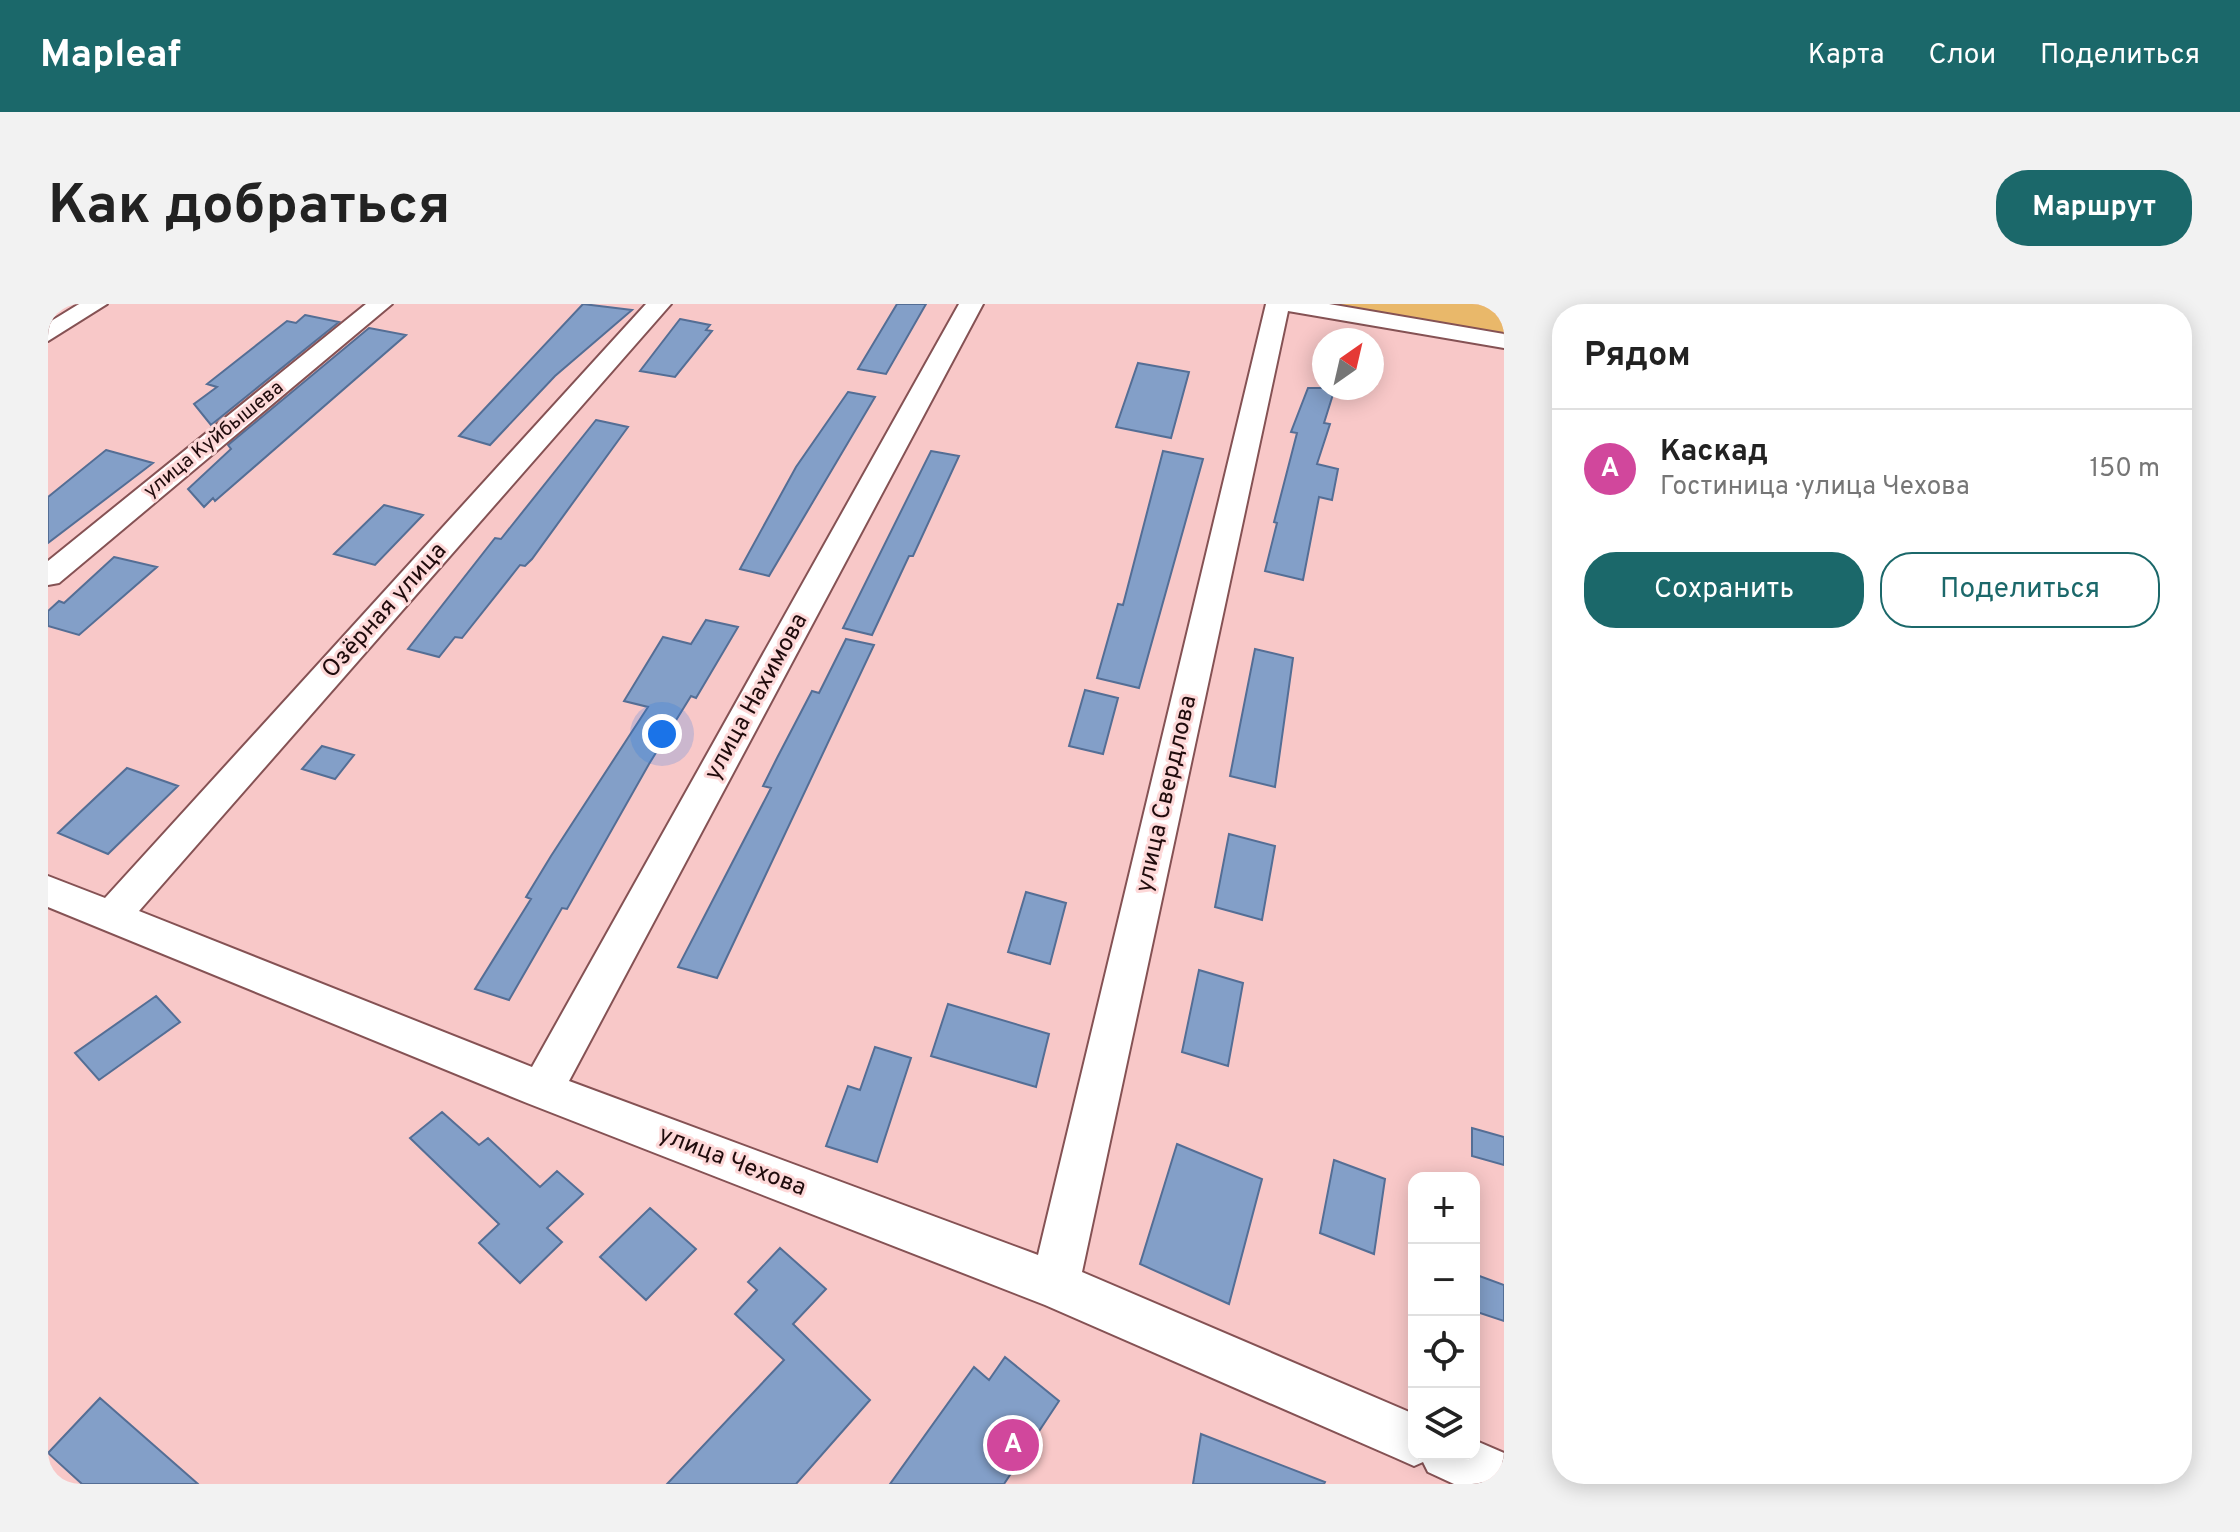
<!DOCTYPE html>
<html lang="ru">
<meta charset="utf-8">
<style>
body{margin:0;font-family:Overpass,sans-serif;background:#f2f2f2;color:#222}
.controls{position:absolute;right:24px;bottom:24px;display:grid;overflow:hidden;border-radius:16px;box-shadow:0 4px 20px #0003}
.controls button{width:72px;height:72px;display:grid;place-items:center;padding:0;border:0;border-bottom:2px solid #e0e0e0;background:#fff;color:#222;font:40px sans-serif}
.compass{position:absolute;left:1264px;top:24px;width:72px;height:72px;border-radius:50%;background:#fff;box-shadow:0 4px 20px #0003;rotate:34deg}
.you{position:absolute;left:614px;top:430px;width:28px;height:28px;margin:-20px;border:6px solid #fff;border-radius:50%;background:#1a73e8;box-shadow:0 0 0 12px #1a73e833}
.badge{display:grid;place-items:center;width:52px;height:52px;border-radius:50%;background:#1b686a;color:#fff;font-size:26px;font-weight:700}
.pin{position:absolute;translate:-50% -50%;border:4px solid #fff;box-shadow:0 2px 8px #0006}
.list{margin:0;padding:0;list-style:none}
h2{display:flex;justify-content:space-between;align-items:center;height:104px;margin:0;padding:0 32px;font-size:34px}
h2 small{font-size:26px;font-weight:400;color:#767676}
.list li{display:grid;grid-template-columns:52px 1fr auto;gap:24px;align-items:center;box-sizing:border-box;height:120px;padding:0 32px;border-top:2px solid #e0e0e0}
.list b{display:block;font-size:30px;white-space:nowrap}
.list p{margin:0;font-size:26px;white-space:nowrap;color:#767676}
.list em{font-size:26px;font-style:normal;color:#767676}
.actions{display:flex;gap:16px;padding:24px 32px}
.actions a{flex:1;padding:18px 0;border:2px solid #1b686a;border-radius:32px;text-align:center;font-size:28px;color:#1b686a}
.actions .main{background:#1b686a;color:#fff}
.icon{flex:none;width:44px;height:44px;fill:none;stroke:currentColor;stroke-width:2;stroke-linecap:round;stroke-linejoin:round}
.map{position:relative;flex:none;width:1456px;height:1180px;overflow:hidden;border-radius:32px}
header{display:flex;align-items:center;gap:48px;box-sizing:border-box;height:112px;padding:0 40px;background:#1b686a;color:#fff}
header strong{font-size:38px}
nav{display:flex;gap:44px;margin-inline-start:auto;font-size:28px}
.intro{display:flex;align-items:center;justify-content:space-between;box-sizing:border-box;height:192px;padding:0 48px}
h1{margin:0;font-size:56px}
.button{padding:20px 36px;border-radius:32px;background:#1b686a;color:#fff;font-size:28px;font-weight:700}
main{display:flex;gap:48px;padding:0 48px}
aside{flex:1;background:#fff;border-radius:32px;box-shadow:0 4px 20px #0003}
.map>svg:first-child{display:block}
</style>
<header>
<strong>Mapleaf</strong>
<nav><a>Карта</a><a>Слои</a><a>Поделиться</a></nav>
</header>
<div class="intro"><h1>Как добраться</h1><a class="button">Маршрут</a></div>
<main>
<div class="map">
<svg width="1456" height="1180" viewBox="0 0 1456 1180">
<rect width="100%" height="100%" fill="#f8c8c8"/>
<path fill="#e9b86a" d="M1275,0H1456V34Z"/>
<path fill="#839fc8" stroke="#546e95" stroke-width="2" d="M535,0L584,6L507,72L442,141L411,132Z
M849,0H878L838,70L810,65Z
M257,11L291,18L163,121L146,100L169,83L159,80L239,17L248,19Z
M632,15L662,21L658,26L664,27L627,73L592,67Z
M321,24L358,31L167,197L165,194L156,203L140,185L183,145L180,141Z
M1090,59L1141,68L1123,134L1068,123Z
M1260,84H1287L1276,119L1282,120L1269,160L1290,165L1284,196L1271,193L1255,276L1217,267L1229,219L1226,218L1249,129L1243,128Z
M800,88L827,93L721,272L692,265L748,163Z
M548,116L580,123L484,255L477,262L472,261L414,334L407,333L391,353L360,345L447,234L453,235Z
M58,146L105,159L0,239V193Z
M883,147L911,152L865,252H861L824,331L795,324Z
M1115,147L1155,155L1091,384L1049,374L1070,300L1075,301Z
M336,201L375,211L327,261L286,250Z
M66,253L109,263L31,331L0,322V307L11,297L16,299Z
M658,316L690,323L648,394L643,392L601,460L519,605L514,604L461,696L427,685L483,595L478,593L503,552L600,403L576,397L615,333L643,340Z
M798,335L826,341L669,674L630,663L723,484L715,482L729,454L764,387L771,389Z
M1207,345L1245,354L1227,483L1182,472Z
M1037,386L1070,394L1055,450L1021,442Z
M274,442L306,451L287,475L254,465Z
M79,464L130,482L60,550L10,529Z
M1181,530L1227,542L1214,616L1167,603Z
M978,588L1018,599L1002,660L960,648Z
M1151,666L1195,679L1180,762L1134,748Z
M108,692L132,718L51,776L27,749Z
M900,700L1001,730L988,783L883,752Z
M827,743L863,754L829,858L778,842L800,782L812,786Z
M394,808L431,841L440,834L492,883L509,867L535,890L499,924L514,938L472,979L431,939L451,920L362,834Z
M1424,824L1456,833V861L1424,852Z
M1129,840L1214,875L1181,1000L1092,960Z
M1286,856L1337,875L1326,950L1272,929Z
M602,904L648,945L598,996L552,953Z
M732,944L778,985L745,1020L822,1096L748,1180H619L736,1056L687,1010L709,986L700,978Z
M1426,970L1456,981V1017L1426,1007Z
M957,1053L1011,1097L956,1180H842L926,1063L941,1076Z
M52,1094L150,1180H34L0,1149Z
M1153,1130L1277,1178L1276,1180H1145Z"/>
<g fill="none" stroke-linecap="round" stroke-linejoin="round">
<g stroke="#855254" stroke-width="4">
<path id="street" d="M31,0H59L0,37V19Z
M318,0H344L11,279L0,281V257Z
M598,0H623L91,607L484,763L911,0H935L521,777L990,951L1218,0H1281L1456,30V44L1240,7L1034,968L1366,1110V1150H1426V1136L1456,1149V1180H1406L1380,1168L1375,1158L1366,1162L1348,1154L997,1001L479,799L0,603V572L57,594Z"/>
</g>
<use href="#street" fill="#fff" fill-rule="evenodd"/>
</g>
<g text-anchor="middle" dominant-baseline="central" stroke-width="6" stroke-linejoin="round" paint-order="stroke">
<g font-size="20" fill="#1f0b0c" stroke="#fdd8d8">
<text transform="translate(166 136) rotate(-39)">улица Куйбышева</text>
</g>
<g font-size="24" fill="#1f0b0c" stroke="#fdd8d8">
<text transform="translate(337 307) rotate(-48)">Озёрная улица</text>
<text transform="translate(709 393) rotate(-61)">улица Нахимова</text>
<text transform="translate(1119 490) rotate(-77)">улица Свердлова</text>
<text transform="translate(684 858) rotate(21)">улица Чехова</text>
</g>
</g>
</svg>
<div class="controls">
<button>+</button>
<button>−</button>
<button><svg class="icon" aria-label="locate" viewBox="0 0 24 24"><circle cx="12" cy="12" r="6"/><path d="M12 2v4M12 18v4M2 12h4M18 12h4"/></svg></button>
<button><svg class="icon" aria-label="layers" viewBox="0 0 24 24"><path d="M12 4l9 5-9 5-9-5zM3 14l9 5 9-5"/></svg></button>
</div>
<svg class="compass" viewBox="-18 -18 36 36"><path d="M0-13l5 13h-10z" fill="#e53935"/><path d="M0 13l5-13h-10z" fill="#767676"/></svg>
<div class="you"></div>
<div class="pin badge" style="left:965px;top:1141px;background:#d1479c">A</div>
</div>
<aside>
<h2>Рядом<small></small></h2>
<ul class="list">
<li><span class="badge" style="background:#d1479c">A</span><div><b>Каскад</b><p>Гостиница · улица Чехова</p></div><em>150 m</em></li>
</ul>
<div class="actions"><a class="main">Сохранить</a><a>Поделиться</a></div>
</aside>
</main>
